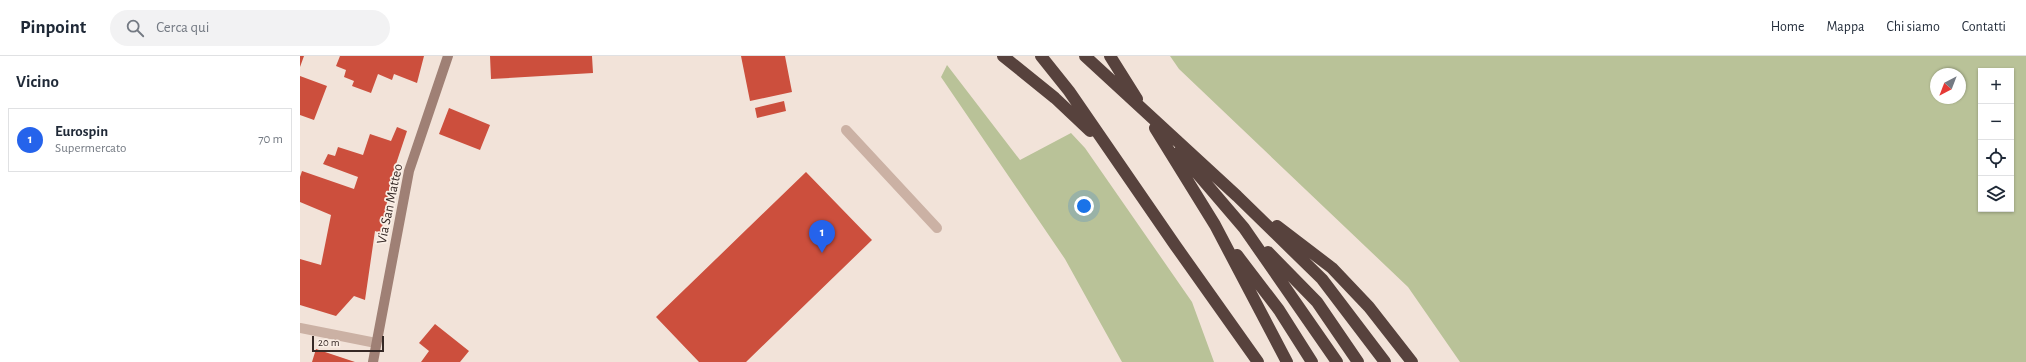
<!DOCTYPE html>
<html lang="it">
<meta charset="utf-8">
<style>
body{margin:0;font-family:"Alegreya Sans",sans-serif;background:#f2f2f3;color:#1f2937}
.controls{position:absolute;right:12px;top:12px;display:grid;overflow:hidden;border-radius:0px;box-shadow:0 1px 3px #0004}
.controls button{width:36px;height:36px;display:grid;place-items:center;padding:0;border:0;border-bottom:1px solid #e0e1e3;background:#fff;color:#1f2937;font:20px sans-serif}
.compass{position:absolute;left:1630px;top:12px;width:36px;height:36px;border-radius:50%;background:#fff;box-shadow:0 1px 3px #0004;rotate:222deg}
.scale{position:absolute;left:12px;bottom:10px;width:72px;box-sizing:border-box;padding-left:4px;border:2px solid #362926;border-top:0;font-size:11px;line-height:14px;white-space:nowrap;color:#362926;-webkit-text-stroke:3px #faeee5;paint-order:stroke}
.you{position:absolute;left:784px;top:150px;width:14px;height:14px;margin:-10px;border:3px solid #fff;border-radius:50%;background:#1a73e8;box-shadow:0 0 0 6px #1a73e833}
.badge{display:grid;place-items:center;width:26px;height:26px;border-radius:50%;background:#2563eb;color:#fff;font-size:13px;font-weight:700}
.pin{position:absolute;translate:-50% -33px;filter:drop-shadow(0 1px 2px #0008)}
.pin::after{content:'';position:absolute;top:21px;width:14px;height:12px;background:inherit;clip-path:polygon(0 0,100% 0,50% 100%)}
.list{margin:0;padding:0;list-style:none}
h2{display:flex;justify-content:space-between;align-items:center;height:52px;margin:0;padding:0 16px;font-size:17px}
h2 small{font-size:13px;font-weight:400;color:#747a83}
.list li{display:grid;grid-template-columns:26px 1fr auto;gap:12px;align-items:center;box-sizing:border-box;height:64px;margin:0 8px 8px;padding:0 8px;border:1px solid #e0e1e3;border-radius:0px}
.list b{display:block;font-size:15px;white-space:nowrap}
.list p{margin:0;font-size:13px;white-space:nowrap;color:#747a83}
.list em{font-size:13px;font-style:normal;color:#747a83}
.icon{flex:none;width:22px;height:22px;fill:none;stroke:currentColor;stroke-width:2;stroke-linecap:round;stroke-linejoin:round}
.map{position:relative;flex:none;width:1726px;height:306px;overflow:hidden}
header{display:flex;align-items:center;gap:24px;box-sizing:border-box;height:56px;padding:0 20px;background:#fff;border-bottom:1px solid #e0e1e3}
header strong{font-size:19px}
nav{display:flex;gap:22px;margin-inline-start:auto;font-size:14px}
.search{width:280px;height:36px;background:#f2f2f3;display:flex;align-items:center;gap:10px;box-sizing:border-box;padding:0 14px;border-radius:22px;color:#747a83;font-size:15px}
main{display:flex}
aside{flex:1;background:#fff}
.map>svg:first-child{display:block}
</style>
<header>
<strong>Pinpoint</strong>
<div class="search"><svg class="icon" aria-label="search" viewBox="0 0 24 24"><circle cx="10" cy="10" r="6"/><path d="M15 15l6 6"/></svg>Cerca qui</div>
<nav><a>Home</a><a>Mappa</a><a>Chi siamo</a><a>Contatti</a></nav>
</header>
<main>
<aside>
<h2>Vicino<small></small></h2>
<ul class="list">
<li><span class="badge">1</span><div><b>Eurospin</b><p>Supermercato</p></div><em>70 m</em></li>
</ul>
</aside>
<div class="map">
<svg width="1726" height="306" viewBox="0 0 1726 306">
<rect width="100%" height="100%" fill="#f2e3d9"/>
<path fill="#b9c298" fill-rule="evenodd" d="M870,0H1726V306H1160L1108,231L879,13ZM1681,15H1711V153H1681ZM1636,18H1660V42H1636Z
M647,9L720,104L771,77L785,92L892,246L914,306H822L765,203L641,21Z"/>
<path fill="#cc4f3d" d="M0,0H4L0,11Z
M40,0H124L117,27L94,18L92,24L78,18L71,37L52,30L54,25L44,21L46,14L36,10Z
M190,0H292L293,17L191,23Z
M441,0H485L492,36L450,45Z
M0,20L27,30L14,64L0,59Z
M484,45L486,55L457,62L455,52Z
M149,52L190,69L180,94L139,78Z
M97,71L107,75L92,120L81,177L75,175L65,244L54,240L36,260L0,249V203L21,209L31,159L0,146V121L2,115L54,133L58,121L23,108L28,98L35,100L38,91L63,99L70,78L91,85Z
M506,116L572,184L446,306H399L356,261Z
M135,268L169,295L160,306H121L129,295L119,287Z
M16,293L55,306H12Z"/>
<g fill="none" stroke-linecap="round" stroke-linejoin="round">
<path stroke="#cbb1a4" stroke-width="10" d="M546,74L637,172"/>
<path stroke="#cbb1a4" stroke-width="10" d="M0,272L76,287"/>
<path stroke="#9f8075" stroke-width="10" d="M73,306L109,115L148,0"/>
<path stroke="#57423d" stroke-width="12" d="M703,0L755,42L790,75
M741,0L769,35L875,189L958,306
M785,0L937,140L1022,223L1085,306
M810,0L837,43
M855,72L915,169L987,306
M879,96L944,172L1037,306
M977,170L1032,212L1069,251L1112,306
M968,196L1017,246L1058,306
M937,199L979,254L1012,306"/>
</g>
<g text-anchor="middle" dominant-baseline="central" stroke-width="3.5" stroke-linejoin="round" paint-order="stroke">
<g font-size="14" fill="#362926" stroke="#faeee5">
<text transform="translate(90 148) rotate(-78)">Via San Matteo</text>
</g>
</g>
</svg>
<div class="controls">
<button>+</button>
<button>−</button>
<button><svg class="icon" aria-label="locate" viewBox="0 0 24 24"><circle cx="12" cy="12" r="6"/><path d="M12 2v4M12 18v4M2 12h4M18 12h4"/></svg></button>
<button><svg class="icon" aria-label="layers" viewBox="0 0 24 24"><path d="M12 4l9 5-9 5-9-5zM3 14l9 5 9-5"/></svg></button>
</div>
<svg class="compass" viewBox="-18 -18 36 36"><path d="M0-13l5 13h-10z" fill="#e53935"/><path d="M0 13l5-13h-10z" fill="#747a83"/></svg>
<div class="scale">20 m</div>
<div class="you"></div>
<div class="pin badge" style="left:522px;top:197px">1</div>
</div>
</main>
